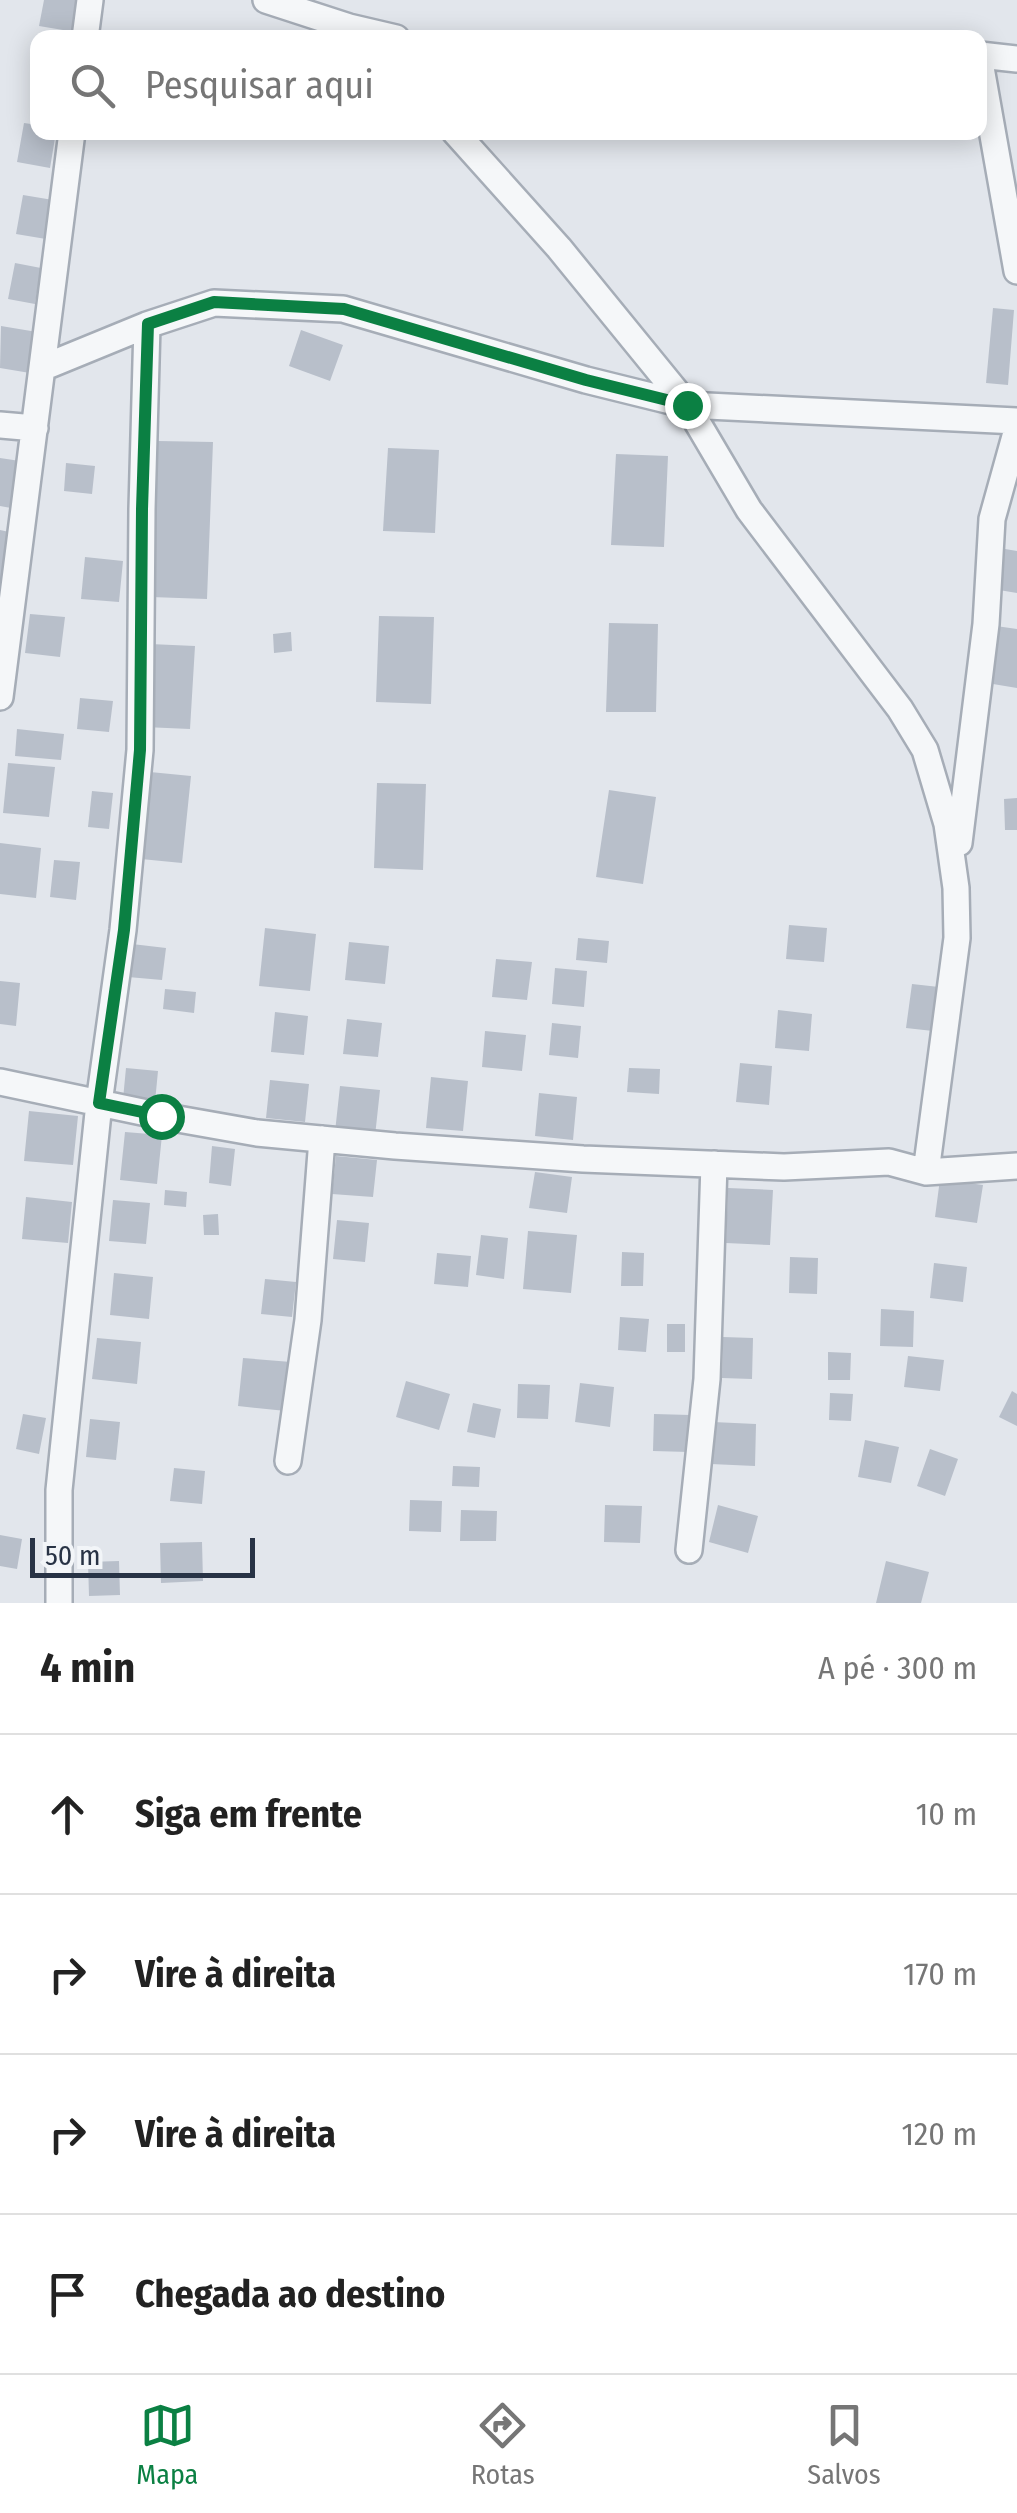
<!DOCTYPE html>
<html lang="pt">
<meta charset="utf-8">
<style>
body{margin:0;font-family:"Fira Sans Condensed",sans-serif;background:#f2f2f2;color:#222}
.scale{position:absolute;left:30px;bottom:25px;width:225px;box-sizing:border-box;padding-left:10px;border:5px solid #283345;border-top:0;font-size:28px;line-height:35px;white-space:nowrap;color:#283345;-webkit-text-stroke:8px #f2f5f8;paint-order:stroke}
.stop{position:absolute;width:30px;height:30px;margin:-22px;border:8px solid #0b8043;border-radius:50%;background:#fff}
.stop.end{background:#0b8043;border-color:#fff;box-shadow:0 2px 10px #0008}
.list{margin:0;padding:0;list-style:none}
h2{display:flex;justify-content:space-between;align-items:center;height:130px;margin:0;padding:0 40px;font-size:42px}
h2 small{font-size:32px;font-weight:400;color:#767676}
.list li{display:grid;grid-template-columns:65px 1fr auto;gap:30px;align-items:center;box-sizing:border-box;height:160px;padding:0 40px;border-top:2px solid #e0e0e0}
.list b{display:block;font-size:38px;white-space:nowrap}
.list em{font-size:32px;font-style:normal;color:#767676}
.icon{flex:none;width:55px;height:55px;fill:none;stroke:currentColor;stroke-width:2;stroke-linecap:round;stroke-linejoin:round}
.map{position:relative;flex:none;width:1017px;height:1603px;overflow:hidden}
.search{position:absolute;background:#fff;box-shadow:0 5px 25px #0003;left:30px;right:30px;top:30px;height:110px;display:flex;align-items:center;gap:25px;box-sizing:border-box;padding:0 35px;border-radius:20px;color:#767676;font-size:38px}
.sheet{height:770px;background:#fff}
nav{display:flex;justify-content:space-around;align-items:center;box-sizing:border-box;height:140px;border-top:2px solid #e0e0e0;background:#fff;font-size:28px;color:#767676}
nav a{display:grid;justify-items:center;gap:5px}
nav .on{color:#0b8043}
.map>svg:first-child{display:block}
</style>
<div class="map">
<svg width="1017" height="1603" viewBox="0 0 1017 1603">
<rect width="100%" height="100%" fill="#e2e6ec"/>
<path fill="#b8bfca" d="M44,0H81L75,32L39,26Z
M24,123L38,125V132H56L50,168L17,162Z
M23,195L53,200L46,239L16,234Z
M15,263L41,268L35,304L8,299Z
M993,308L1014,310L1008,385L986,383Z
M1,326L37,332L30,373L0,368Z
M301,330L343,345L330,381L289,366Z
M158,441L213,442L207,599L151,597Z
M388,448L439,450L435,533L383,531Z
M616,454L668,456L664,547L611,545Z
M0,458L20,461L11,508L0,506Z
M66,463L95,466L92,494L64,491Z
M0,530L14,533L5,582L0,581Z
M1005,549L1017,551V593L999,590Z
M85,557L123,561L119,602L81,599Z
M30,614L65,617L60,657L25,653Z
M379,616L434,617L431,704L376,702Z
M609,623L658,624L656,712H606Z
M996,626L1017,629V688L987,683Z
M291,632L292,651L274,653L273,634Z
M150,644L195,646L190,729L144,727Z
M80,698L113,701L109,732L77,729Z
M17,729L64,734L61,760L15,756Z
M8,763L55,767L49,817L3,813Z
M150,772L191,776L182,863L141,859Z
M377,783L426,784L423,870L374,868Z
M609,790L656,797L643,884L596,877Z
M92,791L113,793L109,829L88,827Z
M1017,798V830H1005L1004,799Z
M0,843L41,848L36,898L0,894Z
M54,860L80,862L76,900L50,897Z
M789,925L827,928L824,962L786,959Z
M265,928L316,934L310,991L259,986Z
M578,938L609,941L607,963L576,960Z
M349,942L389,946L385,984L345,980Z
M132,944L166,948L162,980L128,977Z
M496,959L532,962L527,1000L492,997Z
M555,968L587,971L584,1007L552,1004Z
M0,981L20,983L16,1026L0,1024Z
M912,984L948,988L942,1032L906,1028Z
M165,989L196,992L194,1013L163,1009Z
M778,1010L812,1014L809,1051L775,1048Z
M275,1012L308,1016L304,1055L271,1052Z
M347,1019L382,1023L378,1057L343,1054Z
M552,1023L581,1026L578,1058L549,1055Z
M485,1031L526,1035L522,1071L482,1067Z
M740,1063L772,1066L769,1105L736,1102Z
M126,1068L158,1071L155,1102L123,1099Z
M629,1068L660,1069L659,1094L627,1092Z
M431,1077L468,1081L463,1131L426,1128Z
M270,1080L309,1084L305,1122L266,1118Z
M340,1086L380,1090L375,1136L335,1132Z
M539,1093L577,1097L573,1140L535,1136Z
M29,1111L78,1116L73,1165L24,1161Z
M125,1132L162,1135L157,1184L120,1180Z
M212,1146L235,1149L231,1186L209,1183Z
M336,1156L377,1160L373,1197L332,1194Z
M535,1172L572,1177L567,1213L529,1208Z
M940,1179L983,1185L977,1223L935,1217Z
M728,1188L773,1190L770,1245L726,1243Z
M165,1190L187,1192L186,1207L164,1205Z
M26,1197L72,1202L68,1243L22,1239Z
M113,1200L150,1203L146,1244L109,1241Z
M218,1214L219,1235H204L203,1215Z
M337,1220L369,1223L365,1262L333,1259Z
M528,1231L577,1235L571,1293L523,1289Z
M481,1235L508,1238L504,1279L476,1275Z
M622,1252L644,1253L643,1286H621Z
M437,1253L471,1256L468,1287L434,1284Z
M790,1257L818,1258L817,1294L789,1293Z
M934,1263L967,1267L963,1302L930,1298Z
M114,1273L153,1277L149,1319L110,1315Z
M265,1279L296,1282L292,1317L261,1314Z
M881,1309L914,1311L913,1347L880,1346Z
M620,1317L649,1319L646,1352L618,1350Z
M667,1324H685V1352H667Z
M723,1337L753,1338L752,1379L722,1378Z
M97,1338L141,1342L137,1384L92,1379Z
M828,1352L851,1353L850,1380H828Z
M908,1356L944,1360L940,1391L904,1387Z
M243,1358L291,1362L286,1411L238,1406Z
M406,1381L450,1394L439,1430L396,1417Z
M580,1383L614,1387L610,1427L575,1422Z
M518,1384L550,1385L548,1419L517,1418Z
M1012,1391L1017,1394V1426L999,1417Z
M830,1393L853,1394L851,1421L829,1420Z
M473,1403L501,1409L495,1438L467,1432Z
M23,1414L46,1418L39,1454L16,1449Z
M654,1414L690,1415L689,1452L653,1451Z
M90,1419L120,1422L116,1460L86,1457Z
M713,1422L756,1424L755,1466L711,1464Z
M865,1440L899,1447L891,1483L858,1477Z
M930,1449L958,1459L945,1496L917,1486Z
M453,1466L480,1467L479,1487L452,1486Z
M174,1468L205,1471L202,1504L170,1501Z
M410,1500L442,1501L441,1532L409,1531Z
M605,1505L642,1506L640,1543L604,1542Z
M718,1505L758,1516L748,1553L709,1542Z
M461,1510L497,1511L496,1541H460Z
M0,1535L22,1539L17,1569L0,1566Z
M202,1542L203,1581L161,1583L160,1543Z
M119,1561L120,1595L89,1596L88,1562Z
M886,1561L929,1572L921,1603H876Z"/>
<g fill="none" stroke-linecap="round" stroke-linejoin="round">
<g stroke="#a6adb7" stroke-width="30">
<path id="minor" d="M266,0L349,27L396,38
M85,38L90,0
M980,55L1017,59
M980,62L1017,271
M455,132L559,248L687,405L749,510L900,709L925,750L947,824L956,888L957,938L926,1172
M42,368L147,325L214,303L343,309L586,380L687,405L1017,421
M0,425L35,428
M0,697L72,132
M959,843L986,624L992,519L1017,429
M0,1082L161,1116L257,1133L395,1146L583,1159L784,1167L889,1162L926,1172L1017,1166
M288,1461L308,1320L322,1139
M689,1550L707,1379L714,1164
M59,1603V1490L99,1103L123,930L140,750L142,509L147,325"/>
</g>
<use href="#minor" stroke="#f5f7f9" stroke-width="25"/>
</g>
<g fill="none" stroke-linecap="round" stroke-linejoin="round">
<path stroke="#0b8043" stroke-width="12" d="M161,1116L99,1103L124,930L140,750L142,509L148,324L214,302L344,309L586,380L687,405"/>
</g>
</svg>
<div class="scale">50 m</div>
<div class="stop" style="left:161px;top:1116px"></div>
<div class="stop end" style="left:687px;top:405px"></div>
<div class="search"><svg class="icon" aria-label="search" viewBox="0 0 24 24"><circle cx="10" cy="10" r="6"/><path d="M15 15l6 6"/></svg>Pesquisar aqui</div>
</div>
<section class="sheet">
<h2>4 min<small>A pé · 300 m</small></h2>
<ul class="list">
<li><svg class="icon" aria-label="ahead" viewBox="0 0 24 24"><path d="M12 20V5M6 11l6-6 6 6"/></svg><div><b>Siga em frente</b></div><em>10 m</em></li>
<li><svg class="icon" aria-label="right" viewBox="0 0 24 24"><path d="M7 20v-9h11M14 6l5 5-5 5"/></svg><div><b>Vire à direita</b></div><em>170 m</em></li>
<li><svg class="icon" aria-label="right" viewBox="0 0 24 24"><path d="M7 20v-9h11M14 6l5 5-5 5"/></svg><div><b>Vire à direita</b></div><em>120 m</em></li>
<li><svg class="icon" aria-label="arrive" viewBox="0 0 24 24"><path d="M6 21V4h12l-3 4 3 4H6"/></svg><div><b>Chegada ao destino</b></div></li>
</ul>
</section>
<nav>
<a class="on"><svg class="icon" aria-label="map" viewBox="0 0 24 24"><path d="M3 6l6-2 6 2 6-2v14l-6 2-6-2-6 2zM9 4v14M15 6v14"/></svg>Mapa</a>
<a><svg class="icon" aria-label="directions" viewBox="0 0 24 24"><path d="M12 3l9 9-9 9-9-9zM9 14v-3h6M13 9l2 2-2 2"/></svg>Rotas</a>
<a><svg class="icon" aria-label="saved" viewBox="0 0 24 24"><path d="M7 4h10v16l-5-4-5 4z"/></svg>Salvos</a>
</nav>
